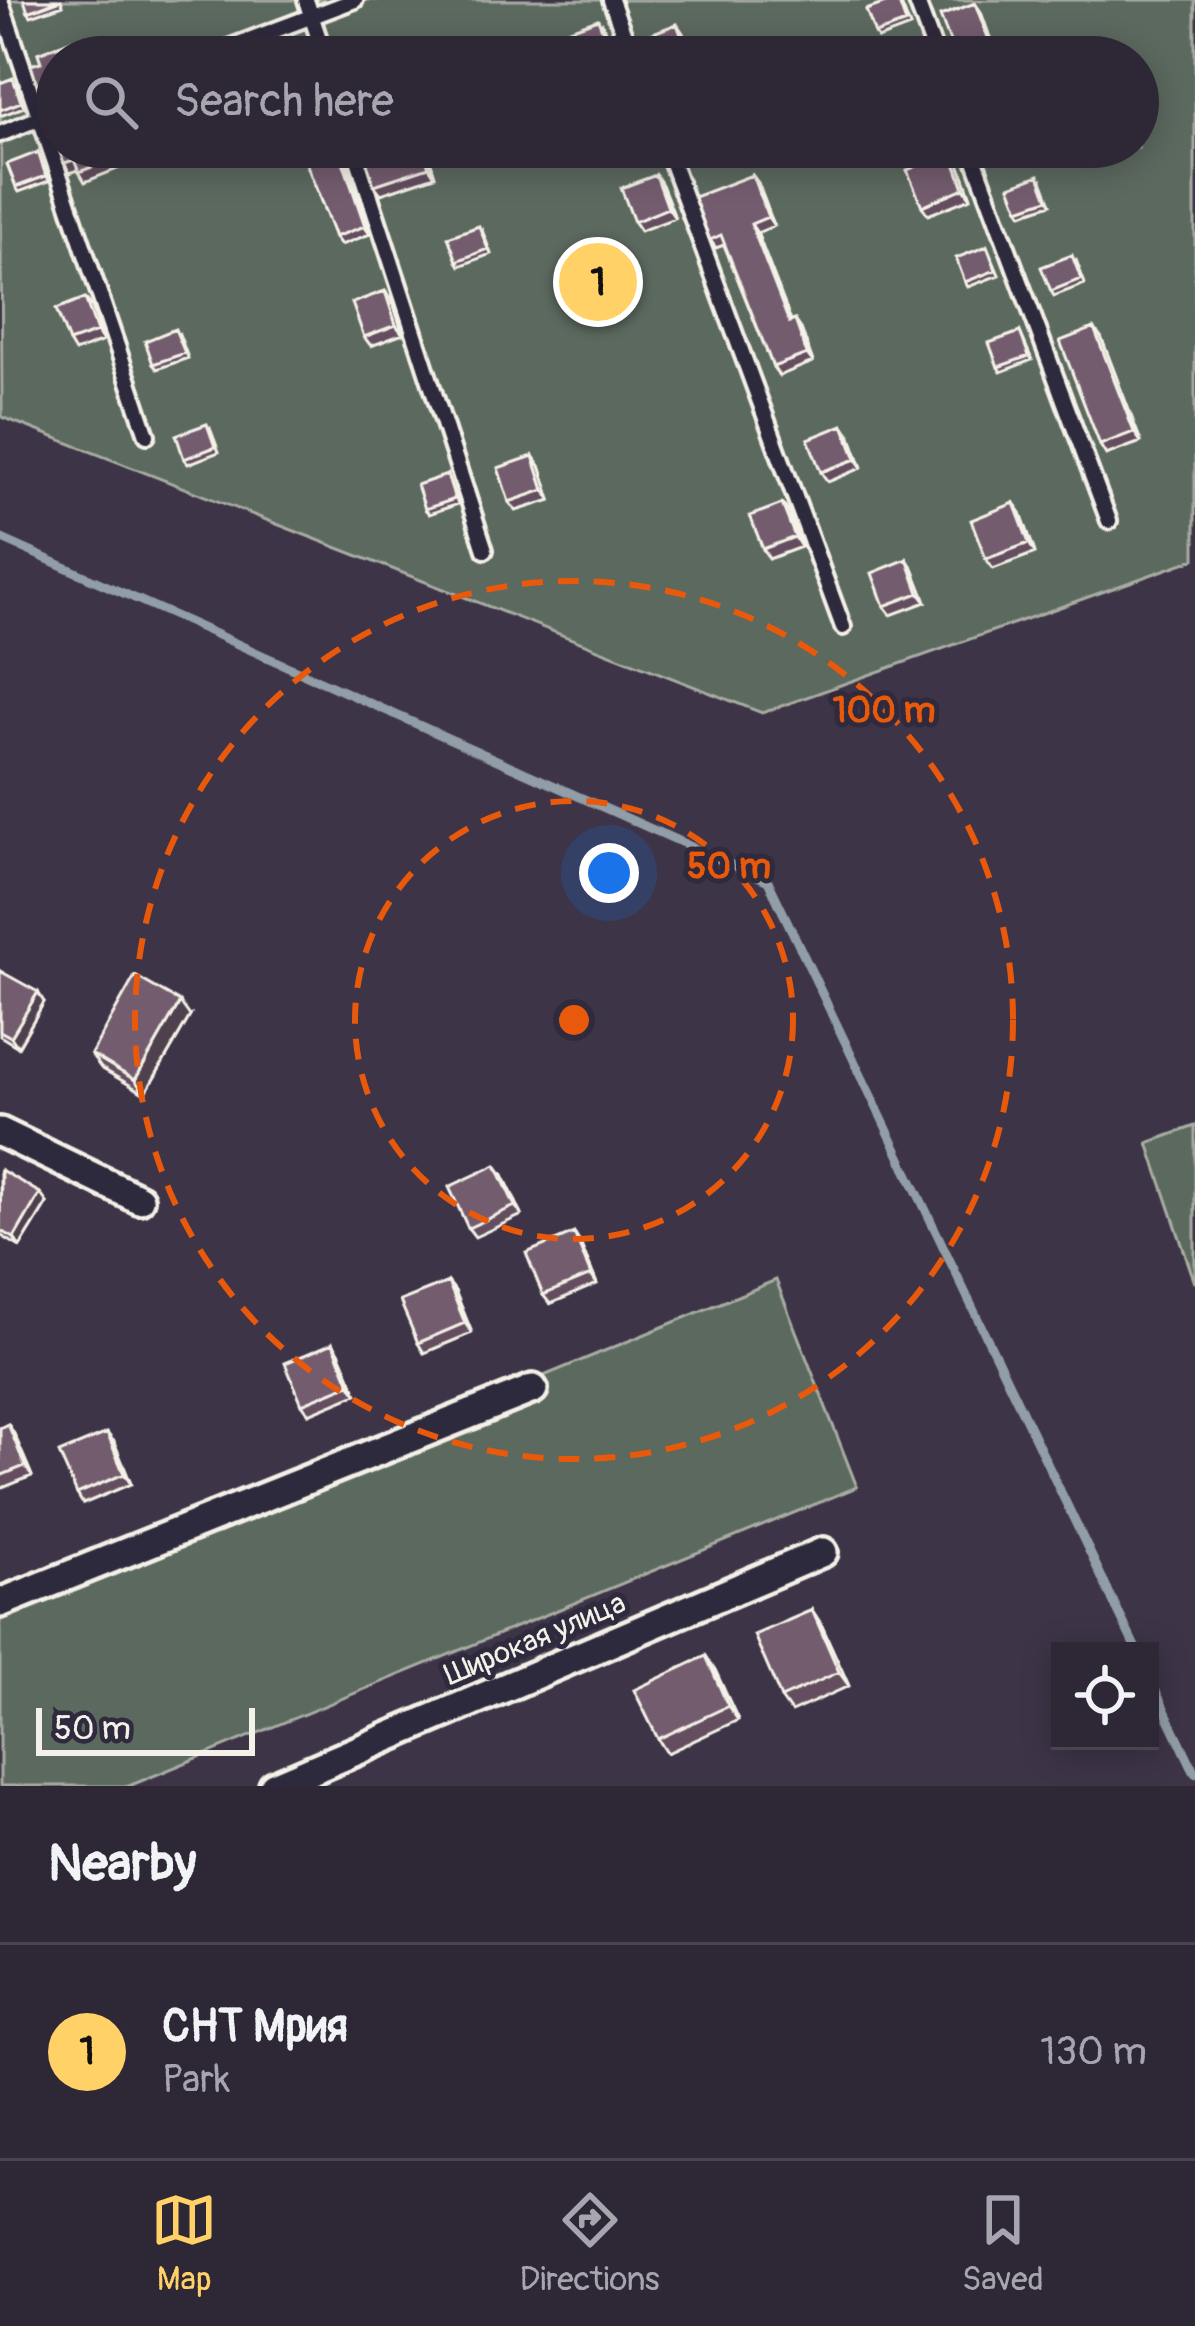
<!DOCTYPE html>
<meta charset="utf-8">
<style>
body{margin:0;font-family:Pangolin,sans-serif;background:#3a3341;color:#f1f3f6}
.controls{position:absolute;right:36px;bottom:36px;display:grid;overflow:hidden;border-radius:0px;box-shadow:0 6px 30px #0003}
.controls button{width:108px;height:108px;display:grid;place-items:center;padding:0;border:0;border-bottom:3px solid #494450;background:#2e2735;color:#f1f3f6;font:60px sans-serif}
.scale{position:absolute;left:36px;bottom:30px;width:219px;box-sizing:border-box;padding-left:12px;border:6px solid #f4f1e8;border-top:0;font-size:33px;line-height:42px;white-space:nowrap;color:#f4f1e8;-webkit-text-stroke:9px #2f2a3d;paint-order:stroke}
.you{position:absolute;left:609px;top:873px;width:42px;height:42px;margin:-30px;border:9px solid #fff;border-radius:50%;background:#1a73e8;box-shadow:0 0 0 18px #1a73e833}
.badge{display:grid;place-items:center;width:78px;height:78px;border-radius:50%;background:#ffd166;color:#111;font-size:39px;font-weight:700}
.pin{position:absolute;translate:-50% -50%;border:6px solid #fff;box-shadow:0 3px 12px #0006}
.list{margin:0;padding:0;list-style:none}
h2{display:flex;justify-content:space-between;align-items:center;height:156px;margin:0;padding:0 48px;font-size:51px}
h2 small{font-size:39px;font-weight:400;color:#a7a5ad}
.list li{display:grid;grid-template-columns:78px 1fr auto;gap:36px;align-items:center;box-sizing:border-box;height:216px;padding:0 48px;border-top:3px solid #494450}
.list b{display:block;font-size:45px;white-space:nowrap}
.list p{margin:0;font-size:39px;white-space:nowrap;color:#a7a5ad}
.list em{font-size:39px;font-style:normal;color:#a7a5ad}
.icon{flex:none;width:66px;height:66px;fill:none;stroke:currentColor;stroke-width:2;stroke-linecap:round;stroke-linejoin:round}
.map{position:relative;flex:none;width:1195px;height:1786px;overflow:hidden}
.search{position:absolute;background:#2e2735;box-shadow:0 6px 30px #0003;left:36px;right:36px;top:36px;height:132px;display:flex;align-items:center;gap:30px;box-sizing:border-box;padding:0 42px;border-radius:66px;color:#a7a5ad;font-size:45px}
.sheet{height:372px;background:#2e2735}
nav{display:flex;justify-content:space-around;align-items:center;box-sizing:border-box;height:168px;border-top:3px solid #494450;background:#2e2735;font-size:33px;color:#a7a5ad}
nav a{display:grid;justify-items:center;gap:6px}
nav .on{color:#ffd166}
.map>svg:first-child{display:block}
</style>
<div class="map">
<svg width="1195" height="1786" viewBox="0 0 1195 1786">
<rect width="100%" height="100%" fill="#3d3447"/>
<filter id="ink" filterUnits="userSpaceOnUse"><feTurbulence type="fractalNoise" baseFrequency=".00833" numOctaves="2"/><feDisplacementMap in="SourceGraphic" scale="24" xChannelSelector="R" yChannelSelector="G"/><feConvolveMatrix kernelMatrix="1 2 1 2 8 2 1 2 1" color-interpolation-filters="sRGB"/></filter>
<g filter="url(#ink)">
<path fill="#5c695e" stroke="#a8ada3" stroke-width="3" fill-rule="evenodd" d="M0,0H1195V559L762,713L2,417ZM57,57H1138V147H57Z
M1195,1126V1283L1148,1143Z
M776,1280L857,1487L129,1786H0V1601Z"/>
<g fill="none" stroke-linecap="round" stroke-linejoin="round">
<path stroke="#929ea7" stroke-width="9" d="M0,538L768,881L1137,1651
M1150,1679L1195,1773"/>
<g stroke="#f4f1e8" stroke-width="22">
<path id="lane" d="M0,0L147,435
M306,0L325,57
M611,0L632,57
M916,0L937,57
M204,57L355,0
M0,134L57,111
M354,147L485,550
M666,147L843,627
M970,147L1109,521"/>
</g>
<g stroke="#f4f1e8" stroke-width="36">
<path id="street" d="M0,1132L139,1199
M0,1603L533,1389
M274,1786L823,1552"/>
</g>
<use href="#lane" stroke="#2f2a3d" stroke-width="14"/>
<use href="#street" stroke="#2f2a3d" stroke-width="27"/>
</g>
<path fill="#634e5f" stroke="#f4f1e8" stroke-width="3" d="M61,0L63,5L31,16L28,12Z
M901,4L910,27L878,39L875,34Z
M602,23L611,47L585,57H578L576,54Z
M72,40L82,57H57V95L45,99L39,90L31,65L41,62L38,53Z
M0,83H16L24,107L0,116Z
M112,147L120,168L85,182L78,170L70,173L64,163Z
M300,147H341L370,234L341,245L335,237Z
M374,147H426L435,176L381,194L374,185Z
M681,147H721L689,160Z
M38,152L49,181L19,192L16,187Z
M958,161L971,198L928,215L922,206Z
M656,175L662,185L675,218L640,231L634,222Z
M752,175L758,183L774,226L757,233L791,322L801,329L813,362L779,376L773,367L724,245L716,248L710,240Z
M1042,180L1051,204L1022,214L1019,209Z
M482,230L491,254L460,266L457,261Z
M987,246L999,275L968,287L965,282Z
M1076,260L1085,284L1054,296L1051,291Z
M392,300L403,334L371,346L364,337Z
M92,307L103,341L75,352L69,342Z
M1020,332L1032,360L1001,372L998,367Z
M179,334L188,358L157,369L153,364Z
M1101,337L1141,442L1106,455L1100,445Z
M210,428L219,452L188,464L184,459Z
M850,435L862,468L828,482L821,472Z
M533,456L540,466L551,500L516,511L509,502Z
M447,475L458,504L429,514L425,509Z
M1014,503L1021,513L1035,553L993,569L986,559Z
M782,504L789,513L801,547L769,559L763,549Z
M907,559L913,569L926,602L891,615L884,606Z
M0,971L44,1002L18,1047L0,1036Z
M190,1016L145,1094L101,1068L91,1054Z
M0,1172L47,1203L20,1247L0,1235Z
M503,1175L522,1215L475,1237L468,1228Z
M580,1243L597,1284L550,1304L543,1295Z
M448,1282L455,1291L472,1333L424,1353L418,1343Z
M333,1343L339,1352L357,1394L309,1414L302,1404Z
M8,1424L14,1434L32,1476L0,1489V1428Z
M114,1442L131,1484L83,1504L77,1494Z
M812,1610L821,1624L849,1686L791,1712L781,1698Z
M706,1656L715,1670L738,1720L667,1753L658,1739Z"/>
<path fill="#50404d" stroke="#f4f1e8" stroke-width="3" d="M975,3L981,12L997,57H995Z
M677,24L683,33L692,57H689Z
M338,147H341L370,234L365,226Z
M422,147H426L435,176L429,167Z
M951,152L958,161L971,198L964,188Z
M656,175L662,185L675,218L668,208Z
M752,175L758,183L774,226L768,217Z
M751,224L757,233L795,331L789,322Z
M385,291L392,300L403,334L396,325Z
M85,298L92,307L103,341L97,332Z
M795,320L801,329L813,362L807,354Z
M1094,328L1101,337L1141,442L1134,432Z
M843,425L850,435L862,468L856,459Z
M533,456L540,466L551,500L544,490Z
M1014,503L1021,513L1035,553L1029,543Z
M782,504L789,513L801,547L795,537Z
M907,559L913,569L926,602L919,593Z
M38,992L44,1002L18,1047L11,1037Z
M180,1002L190,1016L145,1094L135,1080Z
M496,1165L503,1175L522,1215L515,1206Z
M40,1193L47,1203L20,1247L14,1238Z
M574,1233L580,1243L597,1284L591,1275Z
M448,1282L455,1291L472,1333L465,1323Z
M333,1343L339,1352L357,1394L350,1384Z
M8,1424L14,1434L32,1476L25,1466Z
M107,1433L114,1442L131,1484L124,1474Z
M812,1610L821,1624L849,1686L839,1672Z
M706,1656L715,1670L738,1720L728,1706Z"/>
<path fill="#735b6e" stroke="#f4f1e8" stroke-width="3" d="M24,0H59L28,12Z
M894,0H898L906,23L875,34L866,10Z
M975,3L995,57H956L940,16Z
M598,19L607,42L576,54L567,30Z
M677,24L689,57H650L642,37Z
M72,40L79,57H57V83L39,90L31,65L41,62L38,53Z
M409,43L414,57H373Z
M13,78L21,102L0,110V83Z
M58,147H109L113,159L79,172L74,160L64,163Z
M300,147H338L365,226L335,237Z
M374,147H422L429,167L374,185L363,151Z
M38,152L46,176L16,187L7,164Z
M951,152L964,188L922,206L907,170Z
M656,175L668,208L634,222L621,188Z
M752,175L768,217L751,224L789,322L795,320L807,354L773,367L721,235L710,240L694,197Z
M1039,175L1048,199L1019,209L1010,186Z
M479,226L488,249L457,261L448,237Z
M987,246L996,270L965,282L956,258Z
M1072,255L1081,279L1051,291L1041,267Z
M385,291L396,325L364,337L352,303Z
M85,298L97,332L69,342L56,309Z
M1094,328L1134,432L1100,445L1060,341Z
M175,329L185,353L153,364L145,341Z
M1020,332L1029,356L998,367L989,343Z
M207,424L215,447L184,459L176,435Z
M843,425L856,459L821,472L808,439Z
M533,456L544,490L509,502L498,468Z
M447,475L455,499L425,509L417,485Z
M1014,503L1029,543L986,559L971,520Z
M782,504L795,537L763,549L750,516Z
M907,559L919,593L884,606L872,573Z
M0,971L38,992L11,1037L0,1031Z
M135,976L180,1002L135,1080L91,1054Z
M496,1165L515,1206L468,1228L449,1187Z
M1,1170L40,1193L14,1238L0,1230Z
M574,1233L591,1275L543,1295L526,1253Z
M448,1282L465,1323L418,1343L400,1301Z
M333,1343L350,1384L302,1404L285,1363Z
M8,1424L25,1466L0,1476V1428Z
M107,1433L124,1474L77,1494L59,1453Z
M812,1610L839,1672L781,1698L754,1635Z
M706,1656L728,1706L658,1739L634,1690Z"/>
</g>
<g fill="none" stroke="#e8590c" stroke-width="6" stroke-dasharray="21 15">
<circle cx="574" cy="1020" r="219"/>
<circle cx="574" cy="1020" r="439"/>
</g>
<g text-anchor="middle" dominant-baseline="central" stroke-width="10" stroke-linejoin="round" paint-order="stroke">
<g font-size="30" fill="#f4f1e8" stroke="#2f2a3d">
<text transform="translate(535 1639) rotate(-23)">Широкая улица</text>
</g>
</g>
<circle cx="574" cy="1020" r="18" fill="#e8590c" stroke="#2f2a3d" stroke-width="6"/>
<g font-size="36" text-anchor="middle" font-weight="bold" fill="#e8590c" stroke="#2f2a3d" stroke-width="10" stroke-linejoin="round" paint-order="stroke">
<text x="884" y="722">100 m</text>
<text x="729" y="878">50 m</text>
</g>
</svg>
<div class="controls">
<button><svg class="icon" aria-label="locate" viewBox="0 0 24 24"><circle cx="12" cy="12" r="6"/><path d="M12 2v4M12 18v4M2 12h4M18 12h4"/></svg></button>
</div>
<div class="scale">50 m</div>
<div class="you"></div>
<div class="pin badge" style="left:598px;top:282px">1</div>
<div class="search"><svg class="icon" aria-label="search" viewBox="0 0 24 24"><circle cx="10" cy="10" r="6"/><path d="M15 15l6 6"/></svg>Search here</div>
</div>
<section class="sheet">
<h2>Nearby<small></small></h2>
<ul class="list">
<li><span class="badge">1</span><div><b>СНТ Мрия</b><p>Park</p></div><em>130 m</em></li>
</ul>
</section>
<nav>
<a class="on"><svg class="icon" aria-label="map" viewBox="0 0 24 24"><path d="M3 6l6-2 6 2 6-2v14l-6 2-6-2-6 2zM9 4v14M15 6v14"/></svg>Map</a>
<a><svg class="icon" aria-label="directions" viewBox="0 0 24 24"><path d="M12 3l9 9-9 9-9-9zM9 14v-3h6M13 9l2 2-2 2"/></svg>Directions</a>
<a><svg class="icon" aria-label="saved" viewBox="0 0 24 24"><path d="M7 4h10v16l-5-4-5 4z"/></svg>Saved</a>
</nav>
